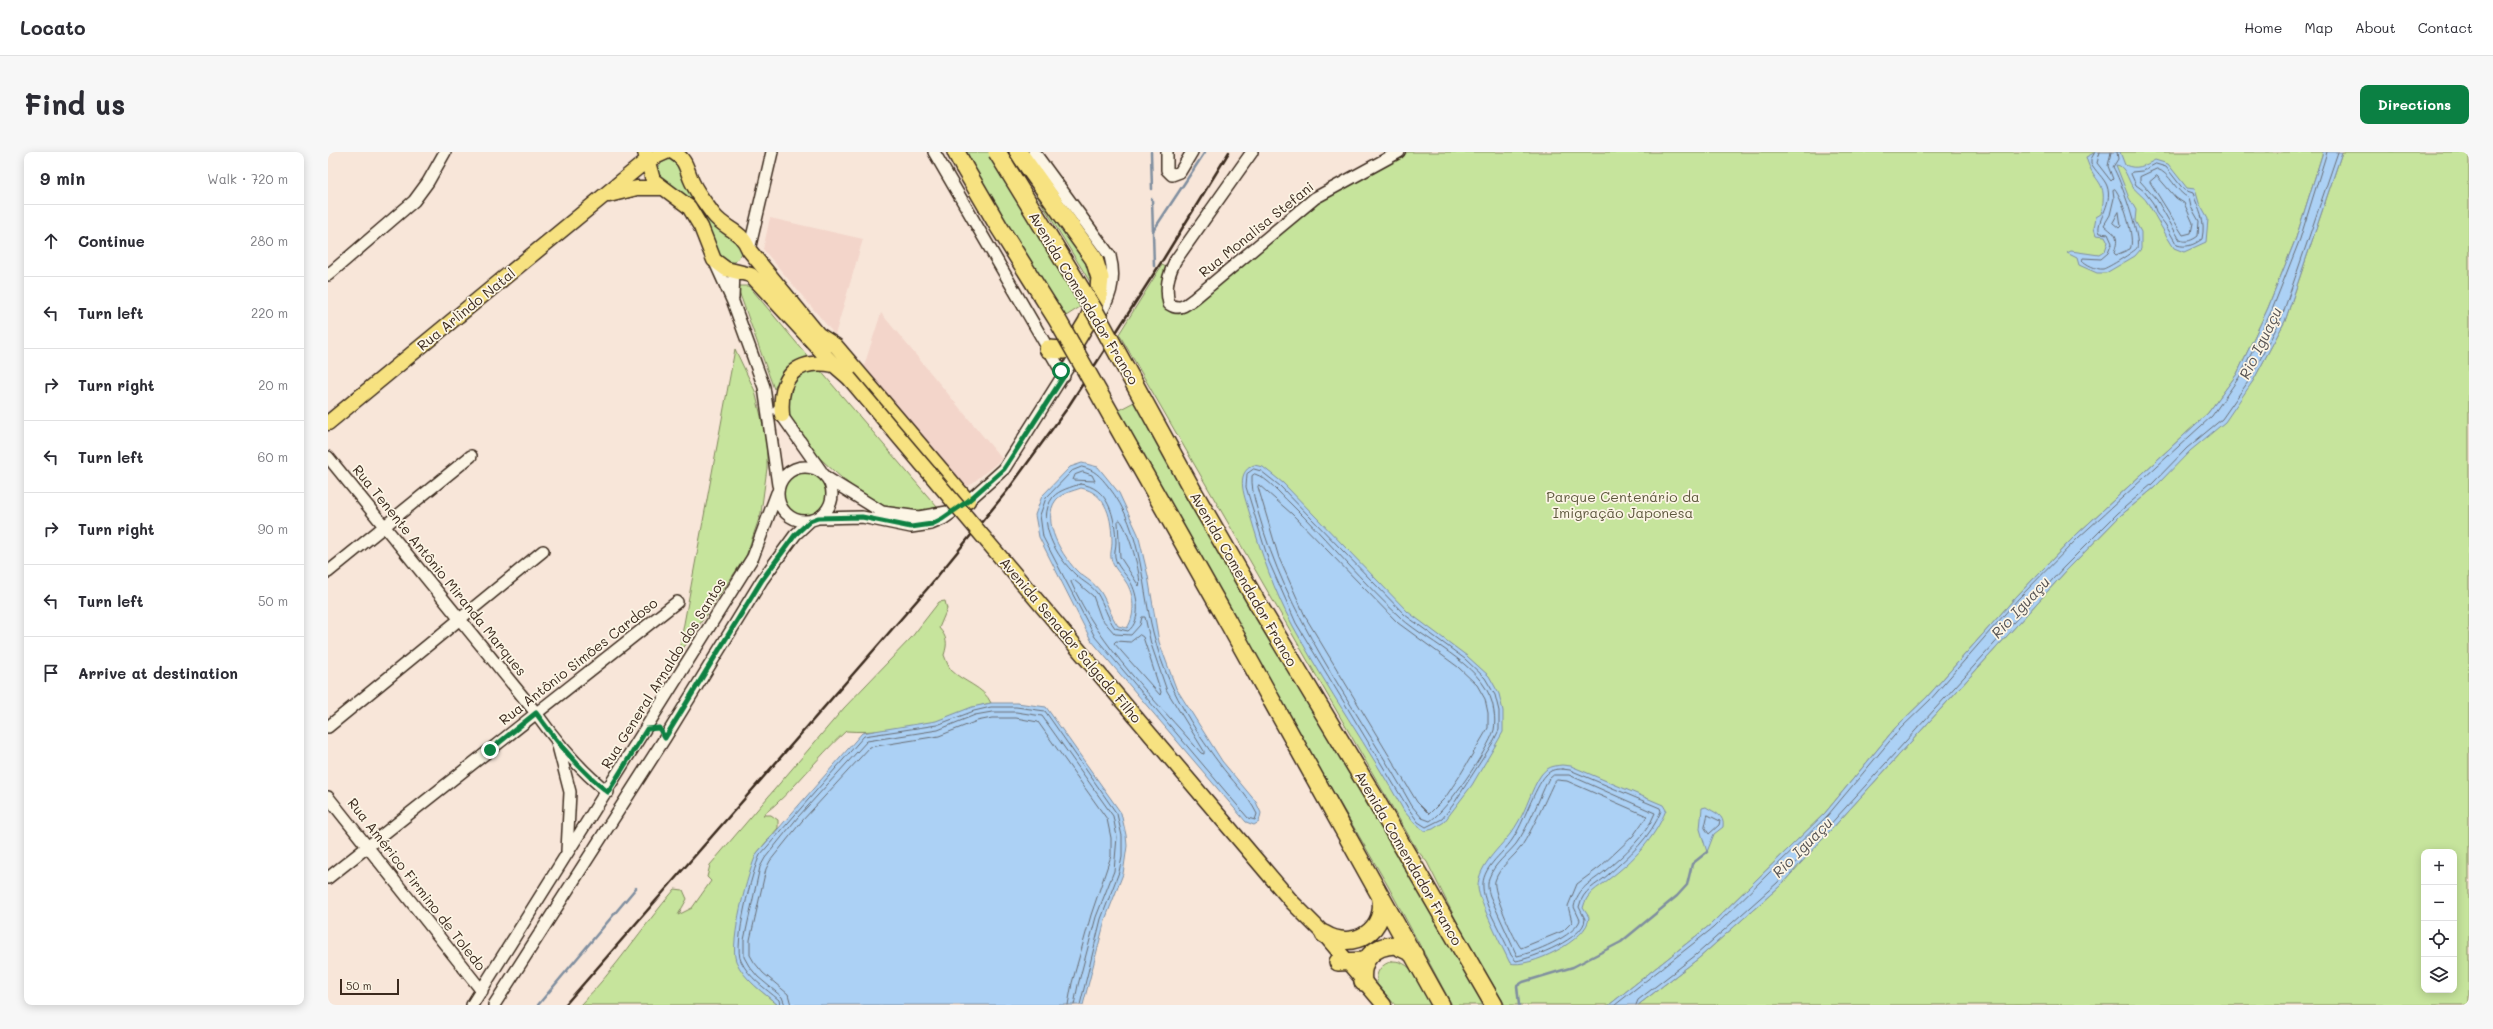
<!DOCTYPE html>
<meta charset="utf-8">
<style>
body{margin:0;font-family:Mali,sans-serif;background:#f7f7f7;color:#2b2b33}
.controls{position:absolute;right:12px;bottom:12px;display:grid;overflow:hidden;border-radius:8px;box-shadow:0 2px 10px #0003}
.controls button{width:36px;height:36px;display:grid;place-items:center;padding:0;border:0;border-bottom:1px solid #e1e1e2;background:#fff;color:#2b2b33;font:20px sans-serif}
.scale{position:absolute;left:12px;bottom:10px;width:59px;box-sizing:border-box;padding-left:4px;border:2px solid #3b2a1e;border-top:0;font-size:11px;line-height:14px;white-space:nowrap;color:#3b2a1e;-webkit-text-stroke:3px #fcf5e5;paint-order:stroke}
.stop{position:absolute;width:12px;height:12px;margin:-9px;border:3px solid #0b8043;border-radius:50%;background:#fff}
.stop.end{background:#0b8043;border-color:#fff;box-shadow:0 1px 4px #0008}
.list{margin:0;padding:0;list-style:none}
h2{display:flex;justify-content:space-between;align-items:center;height:52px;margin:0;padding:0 16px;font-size:17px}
h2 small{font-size:13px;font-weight:400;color:#7c7c81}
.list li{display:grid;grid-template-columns:26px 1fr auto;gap:12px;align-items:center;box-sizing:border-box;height:72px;padding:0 16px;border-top:1px solid #e1e1e2}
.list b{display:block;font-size:15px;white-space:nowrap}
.list em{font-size:13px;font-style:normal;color:#7c7c81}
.icon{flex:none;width:22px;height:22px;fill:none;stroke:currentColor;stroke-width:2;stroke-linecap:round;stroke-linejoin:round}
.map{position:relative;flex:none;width:2141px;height:853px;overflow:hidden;border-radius:8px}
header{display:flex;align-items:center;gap:24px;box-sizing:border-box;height:56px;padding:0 20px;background:#fff;border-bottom:1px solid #e1e1e2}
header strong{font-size:19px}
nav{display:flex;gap:22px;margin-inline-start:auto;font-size:14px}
.intro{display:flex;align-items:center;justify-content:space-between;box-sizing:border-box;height:96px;padding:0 24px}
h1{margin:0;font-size:28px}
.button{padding:10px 18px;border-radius:8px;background:#0b8043;color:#fff;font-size:14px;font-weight:700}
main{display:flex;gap:24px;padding:0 24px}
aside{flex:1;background:#fff;border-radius:8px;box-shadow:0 2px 10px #0003}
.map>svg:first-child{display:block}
</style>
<header>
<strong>Locato</strong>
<nav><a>Home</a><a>Map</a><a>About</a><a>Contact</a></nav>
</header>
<div class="intro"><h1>Find us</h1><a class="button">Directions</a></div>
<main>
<aside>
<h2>9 min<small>Walk · 720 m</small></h2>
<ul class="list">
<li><svg class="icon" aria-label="ahead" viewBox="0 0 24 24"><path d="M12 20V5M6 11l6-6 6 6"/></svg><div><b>Continue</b></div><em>280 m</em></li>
<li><svg class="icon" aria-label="left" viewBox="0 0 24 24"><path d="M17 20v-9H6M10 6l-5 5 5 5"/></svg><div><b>Turn left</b></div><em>220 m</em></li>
<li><svg class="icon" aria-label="right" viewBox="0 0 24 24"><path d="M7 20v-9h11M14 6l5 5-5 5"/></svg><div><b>Turn right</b></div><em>20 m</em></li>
<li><svg class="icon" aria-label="left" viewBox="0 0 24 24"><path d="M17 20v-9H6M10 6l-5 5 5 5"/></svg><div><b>Turn left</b></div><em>60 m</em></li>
<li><svg class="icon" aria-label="right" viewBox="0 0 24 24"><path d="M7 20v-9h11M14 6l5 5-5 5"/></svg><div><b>Turn right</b></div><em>90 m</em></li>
<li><svg class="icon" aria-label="left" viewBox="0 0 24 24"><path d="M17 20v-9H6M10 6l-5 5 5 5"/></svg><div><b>Turn left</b></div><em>50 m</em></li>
<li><svg class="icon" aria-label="arrive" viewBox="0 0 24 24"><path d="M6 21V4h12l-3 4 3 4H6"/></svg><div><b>Arrive at destination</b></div></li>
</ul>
</aside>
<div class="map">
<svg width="2141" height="853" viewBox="0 0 2141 853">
<rect width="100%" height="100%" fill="#f8e6d9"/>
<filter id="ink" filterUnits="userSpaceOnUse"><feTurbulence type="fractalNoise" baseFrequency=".025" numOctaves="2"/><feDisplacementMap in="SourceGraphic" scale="8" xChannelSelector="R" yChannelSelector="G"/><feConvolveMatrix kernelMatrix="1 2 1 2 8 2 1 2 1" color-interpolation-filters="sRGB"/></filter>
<g filter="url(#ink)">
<path fill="#f3d5ca" d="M442,66L535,87L507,183L435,97Z
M553,161L674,307L637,337L536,214Z"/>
<path fill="#c6e49c" stroke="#80875d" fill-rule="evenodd" d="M632,0H664L752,155L735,166Z
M682,0L760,103L767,138Z
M1080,0H1995L1968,86L1940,156L1909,222L1880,261L1747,384L1688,445L1599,545L1568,575L1497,661L1382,773L1281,853H1177L1135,782L1099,710L1089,698L791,182L834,113L838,115C833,128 827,163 851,162C863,161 891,129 902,121C933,96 962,67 995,46C1021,28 1052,15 1080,0Z
M2014,0H2141V853H1310L1371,806L1452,734L1738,419L1792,364L1827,335L1925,229L1957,169ZM2096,700H2126V838H2096Z
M347,7L416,99L407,110H398C383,96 381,75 371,58C362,43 345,37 332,26C326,14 335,7 347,7Z
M409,134H421L482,207L457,220L446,237Z
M407,197L427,239L439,290V316L433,361L418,404L350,504Z
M491,217L609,355C599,362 566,359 555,355C533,346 464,286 459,263C457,254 460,241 461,232L479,218Z
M808,249L941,485L1157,853H1124L1060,734L906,469L789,259Z
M453 342a24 24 0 1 1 48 0a24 24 0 1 1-48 0Z
M617,449L619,457L611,476C619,485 620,491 616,503C618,508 620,514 623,518C635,530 656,535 663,551C644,555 628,562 610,569C586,577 542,581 518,579C488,606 466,639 435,663H443L450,668V676L429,701L424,831L450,853H252C287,818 314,775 347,737L355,738L359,747L350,763L364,756L383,729L379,725L382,713L516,556L583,486L611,450Z
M1065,809C1086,809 1095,837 1104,853H1067L1049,832C1047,820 1053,812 1065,809Z"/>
<path fill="#acd1f5" stroke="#7f8e9f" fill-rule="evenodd" d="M1768,0H1792L1797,13C1809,18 1816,14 1827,8L1840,12L1859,36L1867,37L1871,51L1880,67L1878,90L1856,100L1846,96C1837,82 1829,67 1821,53C1817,45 1809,41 1804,34C1800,28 1797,13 1788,13L1801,46L1808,58L1807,69L1813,80V97L1807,104L1778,121H1769L1751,113L1749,106L1739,101L1743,99L1771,103L1777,99L1780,90L1777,84L1768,83L1766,76L1768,65L1773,62C1781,26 1766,34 1758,5Z
M1995,0H2014L1957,169L1925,229L1897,270L1862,299L1827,335L1792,364L1738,419L1452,734L1371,806L1310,853H1281L1382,773L1497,661L1568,575L1599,545L1688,445L1747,384L1880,261L1909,222L1940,156L1968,86Z
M754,311L770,315L791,341L810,382L820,424L831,490L848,536L894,609L928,650L933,661L931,670L926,673L918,670L763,488L711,385L707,363L714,344L742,315ZM753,336C779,341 784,367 784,391C784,396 782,402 783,406C785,416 793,422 798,430C806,442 808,463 799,476L790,474C782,463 779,449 772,439C766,431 759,427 751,421C735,406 712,369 728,348C734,341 745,339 753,336Z
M926,313L935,315L955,331L1080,460L1139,504L1161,524L1171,542L1175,559V580L1167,594L1144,633L1116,670L1105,677L1097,679L1088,673L1076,659C1041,596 999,537 965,474C946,439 933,401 922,363C918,347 905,321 926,313Z
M663,551H689L718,555L793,661L798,683L799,694L795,722L777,768L755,853H450C435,840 416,828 408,809C401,791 420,719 429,701L534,581L608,569L644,555Z
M1234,613L1243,614L1335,653L1338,658C1327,686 1305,709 1281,727C1269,737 1259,740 1255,756L1261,765C1261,788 1200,817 1182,811C1175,797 1151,749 1150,736C1149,711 1178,692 1189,672C1199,657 1203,637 1213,623C1219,615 1225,614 1234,613Z
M1378,655C1387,661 1397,663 1395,675L1386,682L1379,700L1372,677L1374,656Z"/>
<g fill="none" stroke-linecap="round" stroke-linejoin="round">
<path stroke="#686d74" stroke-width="1" d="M1767,0L1763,7V11C1767,19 1776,26 1779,34C1786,53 1766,70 1772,81L1780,82L1784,91L1780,101L1773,107L1755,106L1754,108C1757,112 1769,118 1775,117C1780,116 1807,99 1809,96C1813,85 1792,26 1785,15L1790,7L1789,0
M1772,0L1769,11L1783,29L1785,27L1780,14L1783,0
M1828,12L1838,15L1856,38L1865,41C1871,60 1878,67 1874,87C1866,93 1858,96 1849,93L1837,72L1829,62L1825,51L1816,39L1808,33L1803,22L1804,20L1814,19Z
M1829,17C1843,21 1847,40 1861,46L1863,55L1871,69L1870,84C1865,88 1858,91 1852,88L1829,48L1812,29V25Z
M1829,24L1848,46L1856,51L1865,71L1863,81L1855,83L1822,30Z
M1787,37C1794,45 1808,88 1802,97L1788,103L1786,101C1792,83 1787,83 1776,73L1782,63L1786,46L1785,38Z
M1791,60L1793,74L1791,76L1785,71Z
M754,315C767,318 772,324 780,334C817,380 812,438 828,491C840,535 864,575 891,611C903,628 920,643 929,662L927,668L920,666L767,485L715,385L712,363L718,346L744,319Z
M926,317L933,319L952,334L1077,463L1137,507L1157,526L1167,543L1171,559V578L1164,592L1125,653L1114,667L1098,675L1090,670L1080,656L968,471L941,410L918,335L919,322Z
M755,320L764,323L767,329L745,328L747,323Z
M927,322C940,326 952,342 962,351C1000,388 1034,430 1073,466C1102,492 1162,516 1166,560C1167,565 1167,573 1166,578C1160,598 1119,658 1102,669L1094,666L1084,654C1033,563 968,480 936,380C931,362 923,342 924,324Z
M752,332C781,335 787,365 788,390C788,395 786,401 787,405C789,415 797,421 802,429C810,442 814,469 800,479L787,476C779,465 776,452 769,441C763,433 755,430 748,423C729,406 707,369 725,345C731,338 744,335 752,332Z
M931,333L964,362L1070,471L1130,515L1149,533L1157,547L1160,561V576L1131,625L1117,646L1101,662L1089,650L978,466L951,406L930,335Z
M792,368C799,374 815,426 811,434L792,405L790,370Z
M746,428L765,444L773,466L787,482L803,483L812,473L814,465H817L823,492L839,539L876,599V602L873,601C827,547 772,496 743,430Z
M812,483L815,485L833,540L832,543L786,491L788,489L802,490Z
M1234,617L1242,618L1332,656L1333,659C1323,685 1301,704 1281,722C1268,734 1255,737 1251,755L1257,767C1257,786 1205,806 1188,809L1183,803C1176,785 1156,754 1155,736C1153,716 1174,703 1184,688C1196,671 1206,636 1218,623C1223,618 1226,617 1234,617Z
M1226,623H1241L1327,661C1318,684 1296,703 1277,719C1263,731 1250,735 1246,755L1252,768C1247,784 1205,801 1189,804L1162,744C1160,738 1159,733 1161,726C1166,712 1179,703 1188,692C1202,672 1210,649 1220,628Z
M1229,628L1239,629L1319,664L1305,684L1272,715L1249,732L1240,754L1244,770L1235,779L1193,796C1186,788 1164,738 1167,729C1171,715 1185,706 1193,695C1206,675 1215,653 1225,632Z
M1380,663L1392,669L1391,673L1381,682L1377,676Z
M452,853L451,848C437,836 421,826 413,809C405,793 424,719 432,703L536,584L609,573L646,559L663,555H688L717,559L789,662L794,684V705L791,720L773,767L752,853
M457,853L454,845L430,825L421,814L416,805V788L432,715L437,706L470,665L539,589L610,578L647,563L664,560H688L714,564L785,664L789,685L786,719L768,765L750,833L746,853
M463,853L460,842L435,821L426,810L422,803V788L438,717L442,709L474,669L542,595L611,584L649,569L664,566H688L710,570L779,667L783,686V704L763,763L744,831L740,853
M1287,853L1385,776L1500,663L1571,578L1602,548L1690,447L1750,386L1884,264L1912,224L1944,158L1972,87L1999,0
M1308,853L1310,848L1368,803L1449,731L1735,416L1790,361L1824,332L1859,296L1894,267L1922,227L1953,167L2010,0"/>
<path stroke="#7f8e9f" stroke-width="2.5" d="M823,0L824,37
M824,47L826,114
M825,79L877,0
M210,853L308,736
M1191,853L1189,834L1195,830L1245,815L1293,790L1349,744L1359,733L1364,712L1379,700"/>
<g stroke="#3b2a1e" stroke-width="14">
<path id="minor" d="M606,0L736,224
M706,0L782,104C789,130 781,148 768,170
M839,0V18L844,23L852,20L864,0
M924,0L847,109C840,124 837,135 841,152C852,159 858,153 867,146L987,46L1071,0
M421,98L444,0
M386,108L405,150L436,235L450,333
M0,123L86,49L100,30L117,0
M405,146L406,118
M450,258L493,319
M0,305L208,561C228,589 252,619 280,640
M450 342a27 27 0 1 1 54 0a27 27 0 1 1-54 0Z
M499,326L554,360L591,365L619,360
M490,366L534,365L583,375L603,372L615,367L640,349L676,317L751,198
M0,420L143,304
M0,575L215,399
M229,590L242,640L239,699
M0,645L154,839
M0,726L349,450
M144,853L425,405L449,341
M166,853L337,586L434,428L467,383L482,369"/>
</g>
<g stroke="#3b2a1e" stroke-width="17">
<path id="major" d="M317,0L325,28L361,55L373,75L386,108L398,117L423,123L506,213L521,226
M345,0C359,8 358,17 364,30C369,41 378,52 385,62C397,78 413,77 421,98L494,187
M281,43L309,36H333
M491,183L508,194L640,349
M454,263C451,226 466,206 506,213
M0,271L318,9L338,0
M794,549L964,750L996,782L1056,853"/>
</g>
<g stroke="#3b2a1e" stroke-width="20">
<path id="highway" d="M628,0L636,15
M690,0L766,107L772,126L770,145L759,170L747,190L736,198L720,197
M930,452L1046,645L1166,853
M900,470L1113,853
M996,782C1025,800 1061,778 1052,743
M1010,810L1037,809
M1035,830C1032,808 1045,794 1067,793L1086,802"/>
</g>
<use href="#minor" stroke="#fcf5e5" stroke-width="11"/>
<use href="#major" stroke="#f7e281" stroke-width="14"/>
<use href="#highway" stroke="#f7e281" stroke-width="17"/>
<path stroke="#3b2a1e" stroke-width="2.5" d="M237,853L599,437L679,339L738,258L836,106L901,0"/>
<g stroke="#3b2a1e" stroke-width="17" stroke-linecap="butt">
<path id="major-bridge" d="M521,226L794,549"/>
</g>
<g stroke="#3b2a1e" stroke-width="20" stroke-linecap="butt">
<path id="highway-bridge" d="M669,0L767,160L866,341L930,452
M636,15L671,75L730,169L900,470"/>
</g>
<use href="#major-bridge" stroke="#f7e281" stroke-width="14"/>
<use href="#highway-bridge" stroke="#f7e281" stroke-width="17"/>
</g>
</g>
<g fill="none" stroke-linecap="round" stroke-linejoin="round" filter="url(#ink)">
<path stroke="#0b8043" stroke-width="5" d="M162,598L208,561C228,589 252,619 280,640L319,577L331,576L337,586L434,428L467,383L482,369L490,366L534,365L583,375L604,372L614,367L640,349L676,317L736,224L733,219"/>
</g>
<g text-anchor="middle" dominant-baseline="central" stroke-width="3.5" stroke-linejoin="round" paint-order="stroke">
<g font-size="14" fill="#3b2a1e" stroke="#fcf5e5">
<text transform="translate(928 77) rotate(-39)">Rua Monalisa Stefani</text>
<text transform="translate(756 146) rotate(59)">Avenida Comendador Franco</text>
<text transform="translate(138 157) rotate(-39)">Rua Arlindo Natal</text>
<text transform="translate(112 418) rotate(51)">Rua Tenente Antônio Miranda Marques</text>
<text transform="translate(916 427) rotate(60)">Avenida Comendador Franco</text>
<text transform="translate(743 488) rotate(50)">Avenida Senador Salgado Filho</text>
<text transform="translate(250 509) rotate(-38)">Rua Antônio Simões Cardoso</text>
<text transform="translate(335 521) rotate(-58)">Rua General Arnaldo dos Santos</text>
<text transform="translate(1081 706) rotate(60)">Avenida Comendador Franco</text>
<text transform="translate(89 732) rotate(52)">Rua Américo Firmino de Toledo</text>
</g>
<g font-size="14" fill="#5e583e" stroke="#fcf5e5">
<text x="1295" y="344">Parque Centenário da<tspan x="1295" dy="16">Imigração Japonesa</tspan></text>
</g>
<g font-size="15" font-style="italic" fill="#575454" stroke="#fcf5e5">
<text transform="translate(1932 191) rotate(-64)">Rio Iguaçu</text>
<text transform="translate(1692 455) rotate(-47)">Rio Iguaçu</text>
<text transform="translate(1474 695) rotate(-45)">Rio Iguaçu</text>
</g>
</g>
</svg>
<div class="controls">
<button>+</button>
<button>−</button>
<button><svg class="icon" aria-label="locate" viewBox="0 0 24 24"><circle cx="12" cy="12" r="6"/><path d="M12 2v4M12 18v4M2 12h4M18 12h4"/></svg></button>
<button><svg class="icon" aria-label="layers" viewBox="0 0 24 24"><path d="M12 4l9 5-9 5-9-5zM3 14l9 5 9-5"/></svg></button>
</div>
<div class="scale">50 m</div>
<div class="stop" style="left:733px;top:219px"></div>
<div class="stop end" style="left:162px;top:598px"></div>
</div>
</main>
